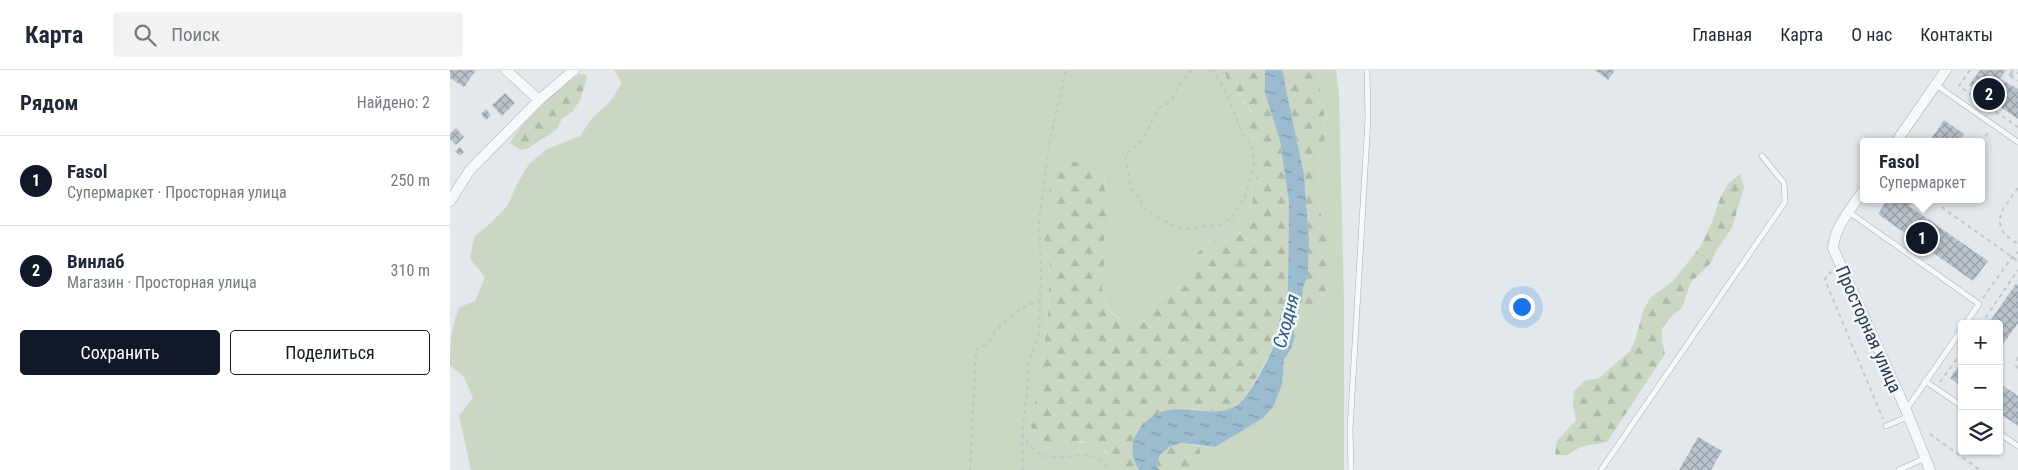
<!DOCTYPE html>
<html lang="ru">
<meta charset="utf-8">
<style>
body{margin:0;font-family:"Roboto Condensed",sans-serif;background:#f2f2f3;color:#1f2937}
.controls{position:absolute;right:15px;bottom:15px;display:grid;overflow:hidden;border-radius:5px;box-shadow:0 1px 4px #0004}
.controls button{width:45px;height:45px;display:grid;place-items:center;padding:0;border:0;border-bottom:1px solid #e0e1e3;background:#fff;color:#1f2937;font:25px sans-serif}
.you{position:absolute;left:1071px;top:236px;width:18px;height:18px;margin:-12px;border:4px solid #fff;border-radius:50%;background:#1a73e8;box-shadow:0 0 0 8px #1a73e833}
.badge{display:grid;place-items:center;width:32px;height:32px;border-radius:50%;background:#111827;color:#fff;font-size:16px;font-weight:700}
.pin{position:absolute;translate:-50% -50%;border:2px solid #fff;box-shadow:0 1px 5px #0006}
.popup{position:absolute;left:1410px;top:68px;width:125px;height:65px;box-sizing:border-box;display:grid;place-content:center;border-radius:5px;background:#fff;filter:drop-shadow(0 1px 4px #0005);font-size:16px;white-space:nowrap;color:#747a83}
.popup b{font-size:19px;color:#1f2937}
.popup::after{content:'';position:absolute;left:50%;top:100%;margin-left:-10px;border:10px solid transparent;border-top-color:#fff}
.list{margin:0;padding:0;list-style:none}
h2{display:flex;justify-content:space-between;align-items:center;height:65px;margin:0;padding:0 20px;font-size:21px}
h2 small{font-size:16px;font-weight:400;color:#747a83}
.list li{display:grid;grid-template-columns:32px 1fr auto;gap:15px;align-items:center;box-sizing:border-box;height:90px;padding:0 20px;border-top:1px solid #e0e1e3}
.list b{display:block;font-size:19px;white-space:nowrap}
.list p{margin:0;font-size:16px;white-space:nowrap;color:#747a83}
.list em{font-size:16px;font-style:normal;color:#747a83}
.actions{display:flex;gap:10px;padding:15px 20px}
.actions a{flex:1;padding:11px 0;border:1px solid #111827;border-radius:5px;text-align:center;font-size:18px;color:#111827}
.actions .main{background:#111827;color:#fff}
.icon{flex:none;width:28px;height:28px;fill:none;stroke:currentColor;stroke-width:2;stroke-linecap:round;stroke-linejoin:round}
.map{position:relative;flex:none;width:1568px;height:400px;overflow:hidden}
header{display:flex;align-items:center;gap:30px;box-sizing:border-box;height:70px;padding:0 25px;background:#fff;border-bottom:1px solid #e0e1e3}
header strong{font-size:24px}
nav{display:flex;gap:28px;margin-inline-start:auto;font-size:18px}
.search{width:350px;height:45px;background:#f2f2f3;display:flex;align-items:center;gap:12px;box-sizing:border-box;padding:0 18px;border-radius:5px;color:#747a83;font-size:19px}
main{display:flex}
aside{flex:1;background:#fff}
.map>svg:first-child{display:block}
</style>
<header>
<strong>Карта</strong>
<div class="search"><svg class="icon" aria-label="search" viewBox="0 0 24 24"><circle cx="10" cy="10" r="6"/><path d="M15 15l6 6"/></svg>Поиск</div>
<nav><a>Главная</a><a>Карта</a><a>О нас</a><a>Контакты</a></nav>
</header>
<main>
<aside>
<h2>Рядом<small>Найдено: 2</small></h2>
<ul class="list">
<li><span class="badge">1</span><div><b>Fasol</b><p>Супермаркет · Просторная улица</p></div><em>250 m</em></li>
<li><span class="badge">2</span><div><b>Винлаб</b><p>Магазин · Просторная улица</p></div><em>310 m</em></li>
</ul>
<div class="actions"><a class="main">Сохранить</a><a>Поделиться</a></div>
</aside>
<div class="map">
<svg width="1568" height="400" viewBox="0 0 1568 400">
<defs>
<pattern id="forest-firs" width="22" height="20" patternUnits="userSpaceOnUse" patternTransform="scale(1.25)"><rect width="22" height="20" fill="#cbd7c3"/><path d="M5 1l3.5 6h-7zM16 11l3.5 6h-7z" fill="#aeb9a9"/></pattern>
<pattern id="water-ripples" width="26" height="14" patternUnits="userSpaceOnUse" patternTransform="scale(1.25)"><rect width="26" height="14" fill="#9bbbcf"/><path d="M2 4q2-2 4 0t4 0M15 11q2-2 4 0t4 0" fill="none" stroke="#7e99aa"/></pattern>
<pattern id="building-cross-hatch" width="8" height="8" patternUnits="userSpaceOnUse" patternTransform="scale(1.25)"><rect width="8" height="8" fill="#bac2cb"/><path d="M0 0l8 8M0 8l8-8" fill="none" stroke="#979ea7"/></pattern>
</defs>
<rect width="100%" height="100%" fill="#e3e8ec"/>
<path fill="#cbd7c3" d="M164,0H774L783,26C804,36 802,43 800,64L810,73L812,86L810,98L801,121L803,134L787,153L783,165C769,167 749,176 742,191C739,198 739,208 737,215C713,223 705,233 692,253L679,255L660,241L652,219L654,206V168L663,144V132L655,123L654,98C642,92 632,94 620,91L599,123L603,136V148L597,159L594,171L600,196L598,244L589,316L580,353L606,374C636,367 655,376 673,400H21L9,346L23,328L14,307L0,295C0,275 1,255 10,237L25,231L35,207L20,189L24,167L42,152L58,135L67,114L79,94L97,79L130,66L143,47L160,32L172,13Z
M867,0H886L889,25L894,232V400H755L749,376L765,377L832,315L834,290L841,279L845,267L842,255L864,241L869,230L877,220L880,208L881,184L867,129L869,92L875,67L874,41Z"/>
<path fill="url(#forest-firs)" d="M774,0H815V23L830,71L839,132L838,218L836,231L828,254L827,267L823,278L798,323L790,333L779,340L767,342L743,339L718,340L697,353L687,397L689,400H673L656,381L632,371L606,374L594,373L584,365L580,353L589,316L598,244L600,196L594,171L597,159L603,148V136L599,123L601,111L608,100L620,91C632,94 642,92 654,98L655,123L663,132V144L654,168V206L652,219L660,242L679,255L692,253C705,233 713,223 737,215C739,208 739,198 742,191C749,176 769,167 783,165L787,153L803,134L801,121L810,98L812,86L810,73L800,64L795,53L802,42L795,32L783,27Z
M832,0H867L874,41L875,67L869,92L867,129L881,184L880,208L877,220L869,230L864,241L842,255L852,230L853,217L858,206L859,169L854,105Z
M130,4H136L137,9L130,30L123,41L112,49L106,60L77,79L71,80L60,73C69,54 112,15 130,4Z
M1290,104L1294,117L1282,158L1266,181L1261,193L1241,212L1232,238L1221,247L1212,258V271L1215,284L1157,372L1130,377L1118,385H1105L1107,371L1126,350L1123,335L1124,321L1134,311L1149,308L1180,281L1186,268L1193,241L1200,228L1223,211L1250,177L1262,152L1271,126L1278,114Z
M732,373L749,376L755,400H710L707,397L708,386L720,376Z"/>
<path fill="url(#water-ripples)" d="M815,0H832L854,105L859,169L858,206L853,217L852,230L842,255L845,267L841,279L834,290L832,315L823,337L813,348L765,377L732,373L720,376L709,386L707,397L710,400H689C683,391 680,377 685,367C713,314 761,358 790,333C800,324 825,279 827,266C828,261 827,256 829,251C832,240 836,230 838,218L839,132L830,71L815,23Z"/>
<path fill="url(#building-cross-hatch)" d="M0,0H26L14,17L0,8Z
M1145,0H1165L1158,10Z
M1530,0H1556L1550,9L1568,19V49L1519,15Z
M55,23L65,33L52,46L42,35Z
M36,39L41,45L36,50L31,44Z
M1494,50L1514,64L1508,72H1479Z
M6,58L14,67L6,75L0,69V64Z
M10,77L14,82L10,86L5,81Z
M1438,129H1464L1459,136L1538,191L1523,211L1428,144Z
M1566,214L1568,216V253L1549,280V254H1538Z
M1512,291V317L1500,308Z
M1549,313L1568,326V356L1549,343Z
M1248,367L1272,381L1261,400H1229Z"/>
<g fill="none" stroke-linecap="round" stroke-linejoin="round">
<g stroke="#a7afb7" stroke-width="6">
<path id="lane" d="M1486,15L1568,72
M1399,142L1529,234L1515,254
M1475,311L1512,336
M1456,340L1512,259
M1436,356L1457,347
M1549,363L1568,376
M901,400L900,360L918,48L917,0
M1151,400L1335,132L1334,113L1312,86
M1449,400L1475,388"/>
</g>
<g stroke="#a7afb7" stroke-width="11">
<path id="street" d="M56,0L89,30
M1446,72L1496,0
M1413,121C1401,139 1385,156 1383,178L1456,340L1480,400
M0,131L20,100L89,30L124,0"/>
</g>
<path stroke="#c1c6cb" stroke-width="2" stroke-dasharray="4 4" stroke-linecap="butt" d="M742,0L732,12L720,32L709,38L692,70L675,84L681,118L689,127L694,138L703,145L725,156L737,159L772,154L782,147L795,127L804,94L803,82L799,71L792,63L775,20L763,0
M1520,0L1509,16L1568,57
M1563,0L1559,5L1568,11
M1559,5L1568,3
M1531,73L1539,61
M1568,118L1553,139L1549,151L1554,164L1568,174
M1492,129L1491,135L1494,139L1568,191
M1382,202L1377,204L1375,210L1433,349
M1533,228L1562,187L1568,182
M1531,254L1568,200
M1568,287L1566,295L1568,299
M1490,312L1512,282
M572,363C575,368 579,376 583,379C604,397 628,379 649,388C653,390 657,396 660,400
M1480,364L1530,400
M520,400L526,280L538,273L546,260L564,244L583,232L590,230
M573,400L572,363L577,322L578,295L589,263L591,201L589,152L600,69L616,0"/>
<use href="#lane" stroke="#f7f8fa" stroke-width="5"/>
<use href="#street" stroke="#f7f8fa" stroke-width="10"/>
</g>
<g text-anchor="middle" dominant-baseline="central" stroke-width="5" stroke-linejoin="round" paint-order="stroke">
<g font-size="18" fill="#293747" stroke="#f3f7f9">
<text transform="translate(1419 259) rotate(66)">Просторная улица</text>
</g>
<g font-size="19" font-style="italic" fill="#2f5c7f" stroke="#f3f7f9">
<text transform="translate(836 251) rotate(-75)">Сходня</text>
</g>
</g>
</svg>
<div class="controls">
<button>+</button>
<button>−</button>
<button><svg class="icon" aria-label="layers" viewBox="0 0 24 24"><path d="M12 4l9 5-9 5-9-5zM3 14l9 5 9-5"/></svg></button>
</div>
<div class="you"></div>
<div class="pin badge" style="left:1472px;top:168px">1</div>
<div class="popup"><b>Fasol</b>Супермаркет</div>
<div class="pin badge" style="left:1539px;top:24px">2</div>
</div>
</main>
